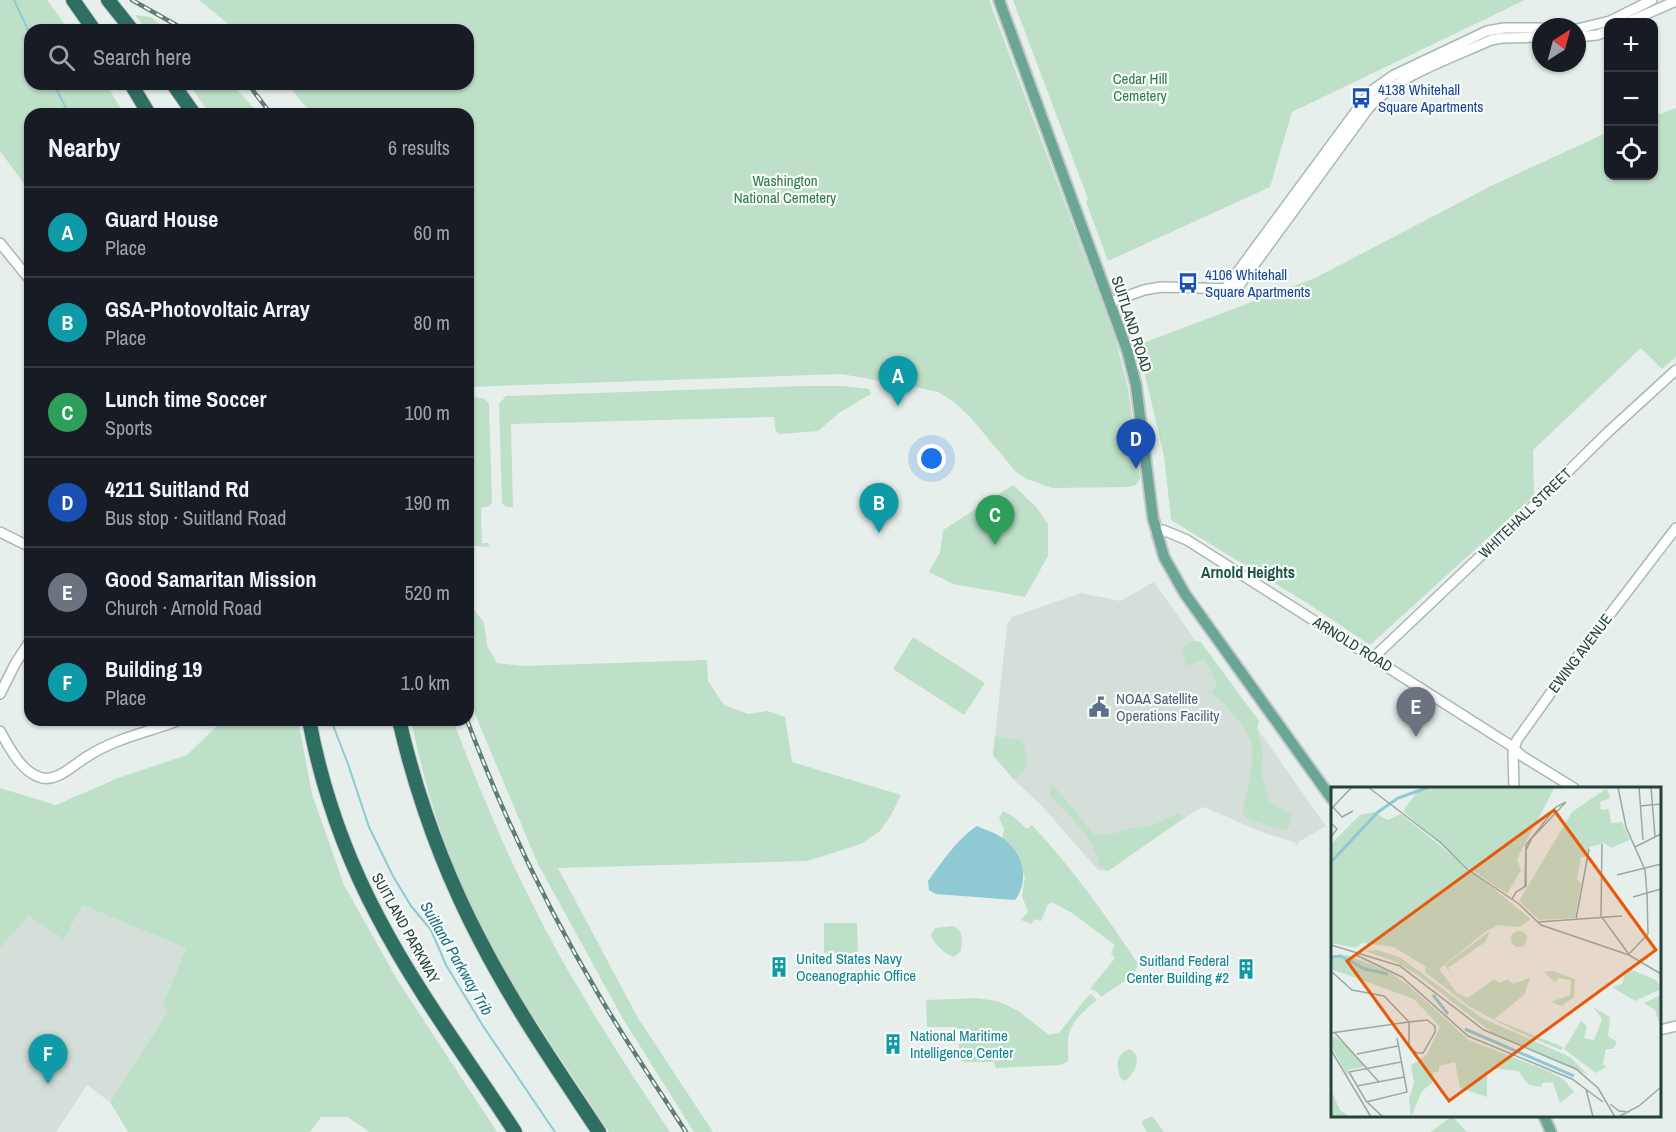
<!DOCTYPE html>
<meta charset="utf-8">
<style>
body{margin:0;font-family:"Archivo Narrow",sans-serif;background:#20242c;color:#f1f3f6}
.controls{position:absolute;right:18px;top:18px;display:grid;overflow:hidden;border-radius:12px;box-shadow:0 2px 4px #0004}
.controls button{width:54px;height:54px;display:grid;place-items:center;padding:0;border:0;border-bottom:2px solid #363941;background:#171b24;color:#f1f3f6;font:30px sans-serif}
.compass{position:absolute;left:1532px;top:18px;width:54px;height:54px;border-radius:50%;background:#171b24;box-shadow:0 2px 4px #0004;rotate:36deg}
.you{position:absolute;left:932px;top:459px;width:21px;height:21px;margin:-15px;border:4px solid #fff;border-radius:50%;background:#1a73e8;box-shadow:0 0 0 9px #1a73e833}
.badge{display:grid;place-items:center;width:39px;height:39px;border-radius:50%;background:#f4845f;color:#fff;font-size:20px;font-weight:700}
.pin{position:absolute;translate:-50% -50px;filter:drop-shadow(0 2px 3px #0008)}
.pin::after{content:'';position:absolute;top:32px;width:21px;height:18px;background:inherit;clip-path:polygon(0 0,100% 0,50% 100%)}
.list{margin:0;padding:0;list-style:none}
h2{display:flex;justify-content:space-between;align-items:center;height:78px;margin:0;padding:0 24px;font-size:26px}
h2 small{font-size:20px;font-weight:400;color:#9ea1a6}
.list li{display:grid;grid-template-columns:39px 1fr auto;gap:18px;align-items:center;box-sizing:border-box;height:90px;padding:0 24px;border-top:2px solid #363941}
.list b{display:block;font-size:22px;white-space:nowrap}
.list p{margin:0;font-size:20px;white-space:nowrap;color:#9ea1a6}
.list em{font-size:20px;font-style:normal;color:#9ea1a6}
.icon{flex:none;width:33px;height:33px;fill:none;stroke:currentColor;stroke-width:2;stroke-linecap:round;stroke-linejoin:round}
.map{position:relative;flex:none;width:1676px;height:1132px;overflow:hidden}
.search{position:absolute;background:#171b24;box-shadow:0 2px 4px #0004;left:24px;top:24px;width:450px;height:66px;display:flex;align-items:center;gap:15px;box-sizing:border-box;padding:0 21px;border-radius:18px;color:#9ea1a6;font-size:22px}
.panel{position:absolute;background:#171b24;box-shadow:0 2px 4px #0004;left:24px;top:108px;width:450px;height:618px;border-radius:18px}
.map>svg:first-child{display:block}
</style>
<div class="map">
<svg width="1676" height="1132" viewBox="0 0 1676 1132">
<rect width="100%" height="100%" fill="#e6efeb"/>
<path fill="#d4dfda" d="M1154,582L1326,826L1300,841L1297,846L1294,842L1264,833L1204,807L1189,815L1108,871L1098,870L1041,805L1014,780L993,755L1007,625L1012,617L1081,593L1120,601Z
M82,905L186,948L162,1006L169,1011L110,1102L87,1085L56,1132H0V948L29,916Z"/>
<path fill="#bfe0c8" d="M0,0H47L69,30H30V84H106L124,114H30V192L0,151Z
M199,0H989L1115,337L1128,388L1140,478L1136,485L1130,487L1052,488L1027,479L1016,472L971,418L954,402L938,392L915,387L841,374L468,387V114H309L306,107L287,84H468V30H235Z
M1013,0H1525L1292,112L1270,187L1108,261L1086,202L1088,199Z
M135,15L151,17L168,30H147Z
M189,84H232L259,114H210Z
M1676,108V357L1662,369L1641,348L1533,450L1534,496L1370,645L1307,603L1171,520L1164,456L1138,345L1315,278L1491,186L1608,132V176H1654V116Z
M804,386H843L869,389L871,394L839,413L818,431L781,434L776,432L774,417L511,424L513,507H506L502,503L499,404L506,396Z
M475,397L485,399L489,404L492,502L489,506L481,508L482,543H488L489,547L475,546L472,538L468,405Z
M1013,485L1036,507L1048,524V556L1025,597L953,584L929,572L940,552L943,530Z
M468,603L484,622L487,646L497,663L522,666L707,660L708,681L724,705L748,714L767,711L785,717L792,762L901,795L891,815L880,831L861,844L807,861L558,868L638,1018L713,1132H694L623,1019L538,864L477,719L468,692Z
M913,637L985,683L964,715L893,669Z
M1200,641L1259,721L1257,730L1263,754L1261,772L1269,801L1291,815L1290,825L1285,830L1249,820L1242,812C1246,797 1256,759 1251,743C1244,722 1226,707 1211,692L1217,684L1205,660L1186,666L1182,650L1190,642Z
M223,720H298L312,794L344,885L398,981L497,1132H370L347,1117H321L310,1132H128L110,1102L168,1011L162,1006L186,948L82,905L64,939L29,916L0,948V788L56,805L118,778L187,755Z
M411,720H453C488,813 528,904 579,989C607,1038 639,1085 670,1132H609C557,1051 497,971 460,881C438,830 422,774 411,720Z
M995,736L1022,741C1026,750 1029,764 1022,773C1020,775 1016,777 1014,780L993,755Z
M1053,785L1094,834L1107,835L1133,828L1149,827L1179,813L1182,815L1181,820L1108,871L1099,866C1097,841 1067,812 1049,795Z
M1003,811L1014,817L1027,829L1032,825C1072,868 1106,915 1138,964L1134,975L1101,997L1097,992L1090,989L1115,958L1111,953L1115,945L1072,913L1052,902L1047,906L1041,921L1034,919L1032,924L1021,920L1028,912L1022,896L1025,877L1011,846L1002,838L1004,829L999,818Z
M824,923H857L858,953H824Z
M952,926C964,929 962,941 961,951L954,957C946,955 934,944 931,935L935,928Z
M1091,994L1097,1000C1083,1012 1069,1022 1068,1042C1067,1048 1069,1055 1068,1061L1061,1065L996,1068L994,1062H964L959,1059V1029L955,1027H927L926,1000L977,998L997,1001L1017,1010L1049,1035L1059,1033L1087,997Z
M1129,1049C1144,1055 1135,1073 1125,1081L1121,1079C1116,1066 1115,1055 1129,1049Z
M1153,1116V1117L1164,1132H1147L1142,1124L1143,1120Z
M1452,1116L1467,1132H1430L1432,1131Z"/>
<path fill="#8ec9d4" d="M977,826C986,830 996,833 1004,839C1023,854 1030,880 1015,900L936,894L929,890L928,881C942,862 957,839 977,826Z"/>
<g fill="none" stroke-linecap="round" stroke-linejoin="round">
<path stroke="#8ec9d4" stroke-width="2" d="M14,0L30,34
M54,84L69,114
M331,720L348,764L369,827L393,876L411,906L431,930L446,965L483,1026L555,1132"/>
<g stroke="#a8b8b2" stroke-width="12">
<path id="minor" d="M1628,22L1676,1
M1577,29L1610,21L1652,0
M1577,37L1597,35L1608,31
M0,243L30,280
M1225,289L1362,103L1374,89L1394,75L1487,31L1504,28H1541
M1111,302L1144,290L1161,287L1234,289L1238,287L1368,109C1395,76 1452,58 1491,40L1502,38L1541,37
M1156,531L1163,530L1187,540L1510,745L1522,756L1574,788
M0,532L30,547
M1374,657L1530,509L1607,433L1676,370
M0,694L15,664L30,641
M0,731C9,747 20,770 39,777C56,784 74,764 88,756C116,738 149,732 180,720
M1514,788L1513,752L1517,740L1565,673L1676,528
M1660,1030L1676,1026"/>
</g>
<g stroke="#c2cac8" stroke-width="14">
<path id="major" d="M999,0L1127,350L1136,385L1153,518L1164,557L1185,594L1332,799
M1544,1116L1551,1132"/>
</g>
<g stroke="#c2cac8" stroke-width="16">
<path id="highway" d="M73,0L94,30
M108,0L132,30
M131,84L149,114
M173,84L194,114
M309,720C322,789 345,855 378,917C417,992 469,1061 515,1132
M399,720C417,797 444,872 481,942C515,1008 558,1070 599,1132"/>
</g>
<use href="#minor" stroke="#fff" stroke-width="9"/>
<use href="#major" stroke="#6aa596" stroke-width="10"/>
<use href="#highway" stroke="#2f6f62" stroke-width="14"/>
<g stroke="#5f7d75" stroke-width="4.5">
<path id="rail" d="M132,0L185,30
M248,84L271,114
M467,720C503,816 547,908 600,997C627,1043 657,1087 686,1132"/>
</g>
<use href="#rail" stroke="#f7fbf9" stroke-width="2" stroke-dasharray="7" stroke-linecap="butt"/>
</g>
<defs>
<g id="bus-bare" transform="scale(1.62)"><path d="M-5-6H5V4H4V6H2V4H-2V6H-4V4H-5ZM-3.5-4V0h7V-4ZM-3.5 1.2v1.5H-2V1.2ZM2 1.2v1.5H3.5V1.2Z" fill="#1a4fb4" stroke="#f7fbf9" stroke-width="2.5" paint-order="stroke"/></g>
<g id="civic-bare" transform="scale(1.62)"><path d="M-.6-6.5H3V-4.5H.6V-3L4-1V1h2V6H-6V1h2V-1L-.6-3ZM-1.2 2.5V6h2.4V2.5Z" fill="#5c6f8a" stroke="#f7fbf9" stroke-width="2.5" paint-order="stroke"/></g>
<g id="building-bare" transform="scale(1.62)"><path d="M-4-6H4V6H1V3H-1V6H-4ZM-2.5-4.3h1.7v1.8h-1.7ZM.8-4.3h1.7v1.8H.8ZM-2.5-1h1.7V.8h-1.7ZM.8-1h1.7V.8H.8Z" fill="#0f9aa8" stroke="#f7fbf9" stroke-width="2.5" paint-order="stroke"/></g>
</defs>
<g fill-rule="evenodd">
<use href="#bus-bare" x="1361" y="98"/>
<use href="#bus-bare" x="1188" y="283"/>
<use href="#civic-bare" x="1099" y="707"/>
<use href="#building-bare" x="779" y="967"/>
<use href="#building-bare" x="1246" y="969"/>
<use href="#building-bare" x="893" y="1044"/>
</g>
<g text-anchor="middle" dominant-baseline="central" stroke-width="4.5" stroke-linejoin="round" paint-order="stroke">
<g font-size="15" fill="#2d7a4b" stroke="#f7fbf9">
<text x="1140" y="78">Cedar Hill<tspan x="1140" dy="17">Cemetery</tspan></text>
<text x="785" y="180">Washington<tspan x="785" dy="17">National Cemetery</tspan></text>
</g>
<g font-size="15" fill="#164399" stroke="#f7fbf9" text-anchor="start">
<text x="1378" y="89">4138 Whitehall<tspan x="1378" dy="17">Square Apartments</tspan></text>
<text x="1205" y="274">4106 Whitehall<tspan x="1205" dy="17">Square Apartments</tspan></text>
</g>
<g font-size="15" fill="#24423a" stroke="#f7fbf9">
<text transform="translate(1132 324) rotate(72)">SUITLAND ROAD</text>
<text transform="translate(1525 513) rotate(-44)">WHITEHALL STREET</text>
<text transform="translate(1353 644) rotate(32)">ARNOLD ROAD</text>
<text transform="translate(1580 653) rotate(-53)">EWING AVENUE</text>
<text transform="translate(406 928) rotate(61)">SUITLAND PARKWAY</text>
</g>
<g font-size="15" fill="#4e5e75" stroke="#f7fbf9" text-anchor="start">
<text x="1116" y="698">NOAA Satellite<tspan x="1116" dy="17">Operations Facility</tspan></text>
</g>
<g font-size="15" fill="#0d838f" stroke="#f7fbf9" text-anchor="start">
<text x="796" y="958">United States Navy<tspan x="796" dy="17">Oceanographic Office</tspan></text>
<text x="1229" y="960" text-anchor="end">Suitland Federal<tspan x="1229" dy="17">Center Building #2</tspan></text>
<text x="910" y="1035">National Maritime<tspan x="910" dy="17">Intelligence Center</tspan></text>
</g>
<g font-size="16" font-weight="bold" fill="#1f5548" stroke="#f7fbf9">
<text x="1248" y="572">Arnold Heights</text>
</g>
<g font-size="16" font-style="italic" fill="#1c6f80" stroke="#f7fbf9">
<text transform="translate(457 958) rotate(60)">Suitland Parkway Trib</text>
</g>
</g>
<g transform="translate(1331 787)">
<rect width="330" height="330" fill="#e6efeb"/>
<path d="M90,0H224L186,72L190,83L176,107L136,80L72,24ZM276,1L279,11L269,15L270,23L278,22L280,36L291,35L299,53L280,61L273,56L259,60L255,70H250L246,92L250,97L244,131L208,133L188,114L241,25ZM44,25L56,33L70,27L200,132L188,140L167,138L154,145L108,182L126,206L137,211L163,192L169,196L177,192L182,197L199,191L193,208L163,232L232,260L230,263L185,244L139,220L94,185L95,180L63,160L31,156L25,161L0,156V57L29,28ZM180 152a8 8 0 1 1 16 0a8 8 0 1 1-16 0ZM159,144L154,155L117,181L123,191L114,178ZM47,163L70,171L151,231L239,270L257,288L164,248L88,189L65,175L34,164ZM16,168L57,184L77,198L138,253L217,284L232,292L243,305L229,316L222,295L211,296V300L198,298L187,284L159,281L156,284V310L129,301L124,275L108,279V285H102L101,296L91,304L80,330L78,312L83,296L80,278L95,269L109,240L83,212L0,182V171ZM296,181L325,193L330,202L304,214L281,200L291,197ZM222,184L244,192L243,210L231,219L220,215L239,208L240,193L227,191L225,196L213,185ZM330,208V241L324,223L313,216ZM262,220L279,230L277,249L286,255L282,262H275L272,277L275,280L265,286L233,262L250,234L256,239L253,251L263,253L271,232ZM3,249L15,258L35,279L17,283V289L0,259ZM0,303L9,323L19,330H0Z" fill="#bfe0c8"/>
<path fill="none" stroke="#8ec9d4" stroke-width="3" d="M0,75L47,25L67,11L98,0M0,170L10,169L34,182L57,187M102,208L117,227M134,242L243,289"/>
<path fill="none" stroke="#98aaa4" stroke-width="1.5" d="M37,0L110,56L136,82L188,117L210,138L298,168L330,187M287,0L295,40L314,83L316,107L317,147L297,168M308,0L312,53M320,0L324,49M309,19L330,17M2,20L11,30L22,24M0,22L21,0M0,36L6,42L0,50M271,57L270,129L297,166M304,60L330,47M286,88L330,77M302,110L330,102M181,112L185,105L195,99V63L201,51L235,15L225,20L195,58L194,100M245,132L258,62M207,135L291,129M0,158L69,179L153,243L245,282L267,301L284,330M25,168L71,190L137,249L241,292L272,315M96,233L104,239V245L92,266H86L78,260V235ZM3,245L48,295M0,246L78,235L53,209L21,203L1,185M0,263L40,330M26,267L67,259M26,299L73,290M255,302L262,330M35,315L76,305L66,251M279,317L288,324L298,325M52,330L35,314L18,285L70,275M287,330L308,319L330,300"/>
<path fill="#e8590c" fill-opacity="0.15" stroke="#e8590c" stroke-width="3" d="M223,23L325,163L118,314L16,174Z"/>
<rect width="330" height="330" fill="none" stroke="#24423a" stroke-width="3"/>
</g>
</svg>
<div class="controls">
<button>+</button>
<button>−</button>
<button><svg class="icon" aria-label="locate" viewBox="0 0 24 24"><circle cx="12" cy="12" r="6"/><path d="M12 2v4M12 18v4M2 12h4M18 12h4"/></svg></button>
</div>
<svg class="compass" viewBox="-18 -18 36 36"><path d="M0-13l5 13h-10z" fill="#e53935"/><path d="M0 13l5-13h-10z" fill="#9ea1a6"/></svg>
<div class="you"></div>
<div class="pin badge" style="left:898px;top:406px;background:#0f9aa8">A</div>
<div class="pin badge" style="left:879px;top:533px;background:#0f9aa8">B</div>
<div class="pin badge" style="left:995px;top:545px;background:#2e9e5b">C</div>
<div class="pin badge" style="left:1136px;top:469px;background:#1a4fb4">D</div>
<div class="pin badge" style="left:1416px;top:737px;background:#6b7280">E</div>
<div class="pin badge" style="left:48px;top:1084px;background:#0f9aa8">F</div>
<div class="search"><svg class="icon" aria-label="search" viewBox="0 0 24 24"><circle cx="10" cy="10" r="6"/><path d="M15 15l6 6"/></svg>Search here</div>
<section class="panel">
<h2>Nearby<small>6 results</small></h2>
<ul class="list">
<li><span class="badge" style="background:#0f9aa8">A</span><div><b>Guard House</b><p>Place</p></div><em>60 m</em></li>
<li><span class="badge" style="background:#0f9aa8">B</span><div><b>GSA-Photovoltaic Array</b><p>Place</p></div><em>80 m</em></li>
<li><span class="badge" style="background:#2e9e5b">C</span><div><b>Lunch time Soccer</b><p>Sports</p></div><em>100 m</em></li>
<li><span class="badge" style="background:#1a4fb4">D</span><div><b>4211 Suitland Rd</b><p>Bus stop · Suitland Road</p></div><em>190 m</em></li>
<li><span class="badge" style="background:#6b7280">E</span><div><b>Good Samaritan Mission</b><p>Church · Arnold Road</p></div><em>520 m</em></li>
<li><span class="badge" style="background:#0f9aa8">F</span><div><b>Building 19</b><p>Place</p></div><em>1.0 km</em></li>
</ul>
</section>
</div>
